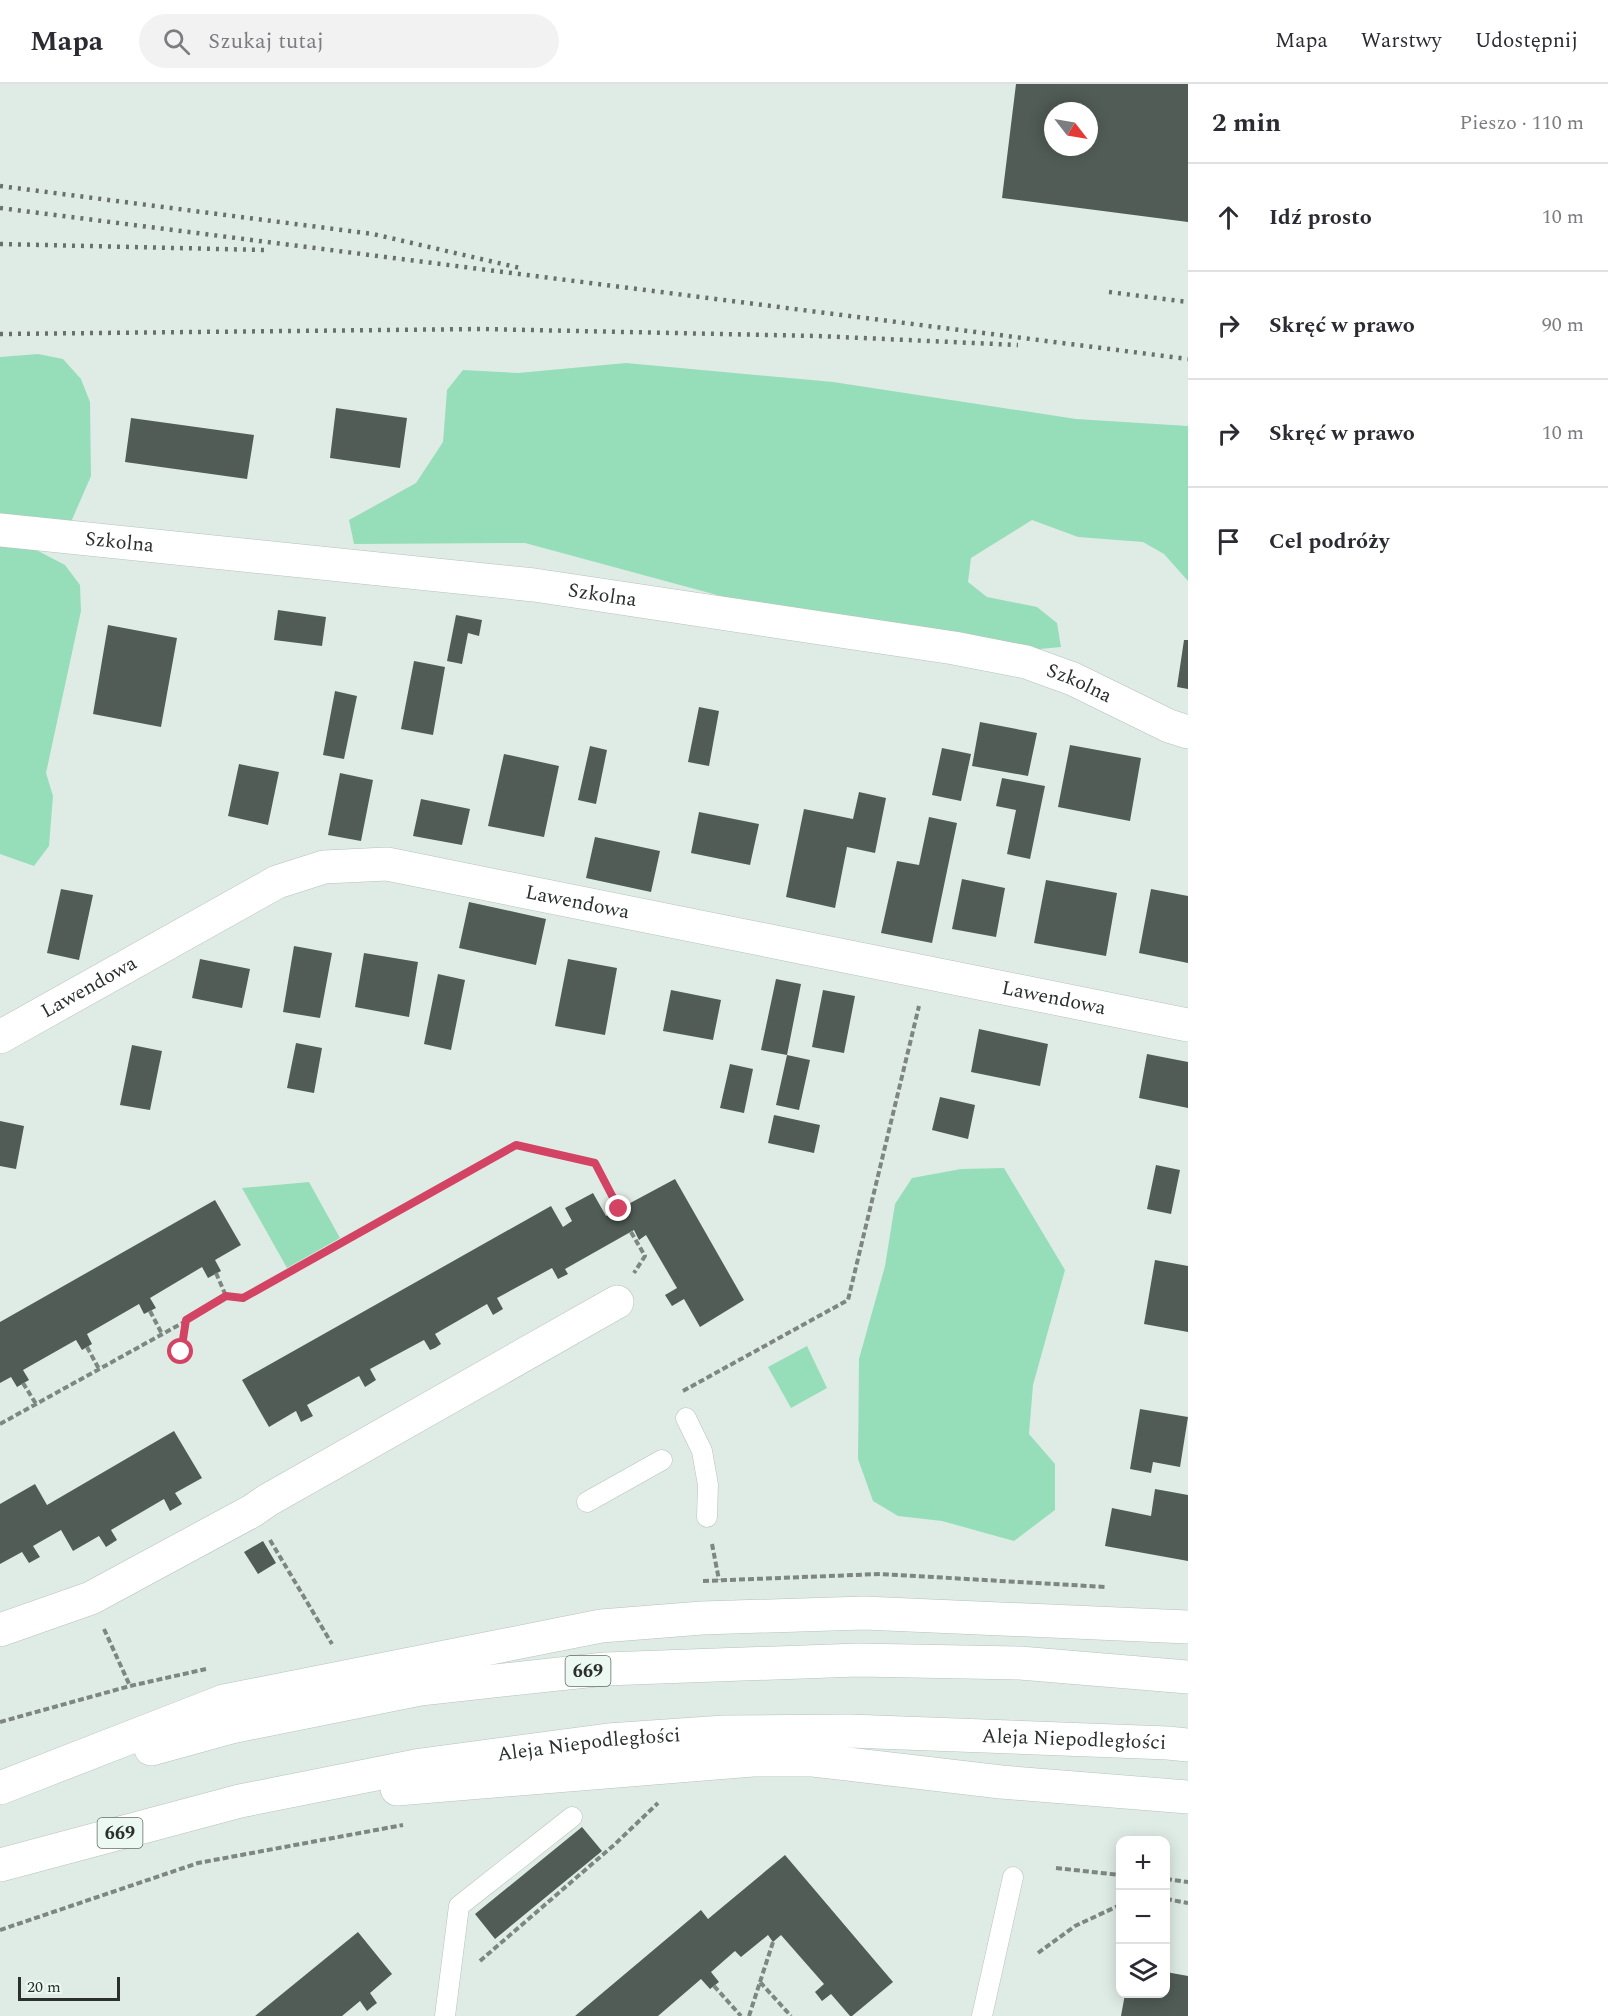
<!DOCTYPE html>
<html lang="pl">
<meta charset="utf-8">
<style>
body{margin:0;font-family:Spectral,serif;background:#f2f2f3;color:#2b2b33}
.controls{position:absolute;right:18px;bottom:18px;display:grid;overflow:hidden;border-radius:12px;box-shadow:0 3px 15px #0003}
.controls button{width:54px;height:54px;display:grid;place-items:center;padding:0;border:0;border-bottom:2px solid #e1e1e2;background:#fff;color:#2b2b33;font:30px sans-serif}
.compass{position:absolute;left:1044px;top:18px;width:54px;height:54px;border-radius:50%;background:#fff;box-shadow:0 3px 15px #0003;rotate:121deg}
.scale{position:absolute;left:18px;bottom:15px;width:102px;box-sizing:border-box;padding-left:6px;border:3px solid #2b302d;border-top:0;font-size:16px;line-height:21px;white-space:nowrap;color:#2b302d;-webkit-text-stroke:4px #ecf9f2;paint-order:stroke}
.stop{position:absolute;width:18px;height:18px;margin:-14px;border:4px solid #d34363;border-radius:50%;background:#fff}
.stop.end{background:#d34363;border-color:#fff;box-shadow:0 2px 6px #0008}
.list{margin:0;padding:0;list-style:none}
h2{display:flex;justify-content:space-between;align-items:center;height:78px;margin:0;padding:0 24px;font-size:26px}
h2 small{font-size:20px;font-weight:400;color:#7c7c81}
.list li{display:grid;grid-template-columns:39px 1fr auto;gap:18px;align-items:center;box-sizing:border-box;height:108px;padding:0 24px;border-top:2px solid #e1e1e2}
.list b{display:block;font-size:22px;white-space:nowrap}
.list em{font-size:20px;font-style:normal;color:#7c7c81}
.icon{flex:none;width:33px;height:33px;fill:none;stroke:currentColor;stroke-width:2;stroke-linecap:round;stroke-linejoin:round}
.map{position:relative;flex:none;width:1188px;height:1932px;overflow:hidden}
header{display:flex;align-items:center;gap:36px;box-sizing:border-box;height:84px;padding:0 30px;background:#fff;border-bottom:2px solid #e1e1e2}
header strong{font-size:28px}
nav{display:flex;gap:33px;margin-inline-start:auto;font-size:21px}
.search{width:420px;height:54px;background:#f2f2f3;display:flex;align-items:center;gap:15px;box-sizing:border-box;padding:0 21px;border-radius:33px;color:#7c7c81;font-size:22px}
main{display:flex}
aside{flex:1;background:#fff}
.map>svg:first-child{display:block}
</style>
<header>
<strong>Mapa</strong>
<div class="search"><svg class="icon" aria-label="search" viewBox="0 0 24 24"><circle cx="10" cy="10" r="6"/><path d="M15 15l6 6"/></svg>Szukaj tutaj</div>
<nav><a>Mapa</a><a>Warstwy</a><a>Udostępnij</a></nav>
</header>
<main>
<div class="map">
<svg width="1188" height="1932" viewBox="0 0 1188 1932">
<rect width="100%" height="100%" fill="#dfece5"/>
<path fill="#96deb9" d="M38,270L63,275L81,295L90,318L91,392L71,438L0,430V273Z
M626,279L833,298L1076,335L1188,342V497L1164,470L1143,458L1078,453L1032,436L971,474L968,498L987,513L1037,523L1057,539L1061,563L1018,567L728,514L525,459L354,460L349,436L416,399L443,358L447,306L463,286L518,289Z
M0,458H21L65,481L80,501L81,527L46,689L53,712L49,762L34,782L0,770Z
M1004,1084L1065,1186L1033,1301L1029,1350L1055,1380V1426L1014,1457L942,1437L898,1432L873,1417L858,1375L859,1275L885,1182L895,1120L912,1094L961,1085Z
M309,1098L340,1154L287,1184L242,1104Z
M807,1262L827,1304L791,1324L768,1283Z"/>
<path fill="#515c56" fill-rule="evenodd" d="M1016,0H1188V138L1002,114ZM1053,27H1089V63H1053Z
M336,324L407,334L400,384L330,374Z
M131,334L254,351L247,395L125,378Z
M278,526L326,533L322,562L274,556Z
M456,531L482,536L479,552L468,549L462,580L447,577Z
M108,541L177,554L161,643L93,630Z
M1184,556H1188V605L1177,603Z
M414,577L445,583L433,651L401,645Z
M335,607L357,612L344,675L323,671Z
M699,623L719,627L709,682L688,678Z
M980,638L1037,649L1028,692L972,682Z
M1070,661L1141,674L1130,737L1058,723Z
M590,662L607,666L596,720L578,716Z
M942,664L971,670L961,717L932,711Z
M504,670L559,682L544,753L488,742Z
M239,680L279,688L268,741L228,732Z
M340,689L373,696L361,757L328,751Z
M1002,694L1045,702L1030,775L1007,770L1016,726L996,722Z
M859,708L886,714L875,769L847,763L835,824L786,813L804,725L853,735Z
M421,715L470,725L462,761L413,752Z
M699,728L759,740L750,781L691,769Z
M929,733L957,739L932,859L881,849L897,777L919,781Z
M595,753L660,767L651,808L586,794Z
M962,795L1005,804L996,853L952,845Z
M1046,796L1117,809L1106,872L1034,859Z
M61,805L93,811L79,876L47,869Z
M1151,805L1188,812V879L1139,869Z
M469,818L546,835L536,881L459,864Z
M294,862L332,869L320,934L283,928Z
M364,869L418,878L409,933L355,923Z
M200,875L250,885L242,924L192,914Z
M568,875L617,884L605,951L555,942Z
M438,890L465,896L451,966L424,960Z
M776,895L801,900L787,971L761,966Z
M671,906L721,916L713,956L663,947Z
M823,906L855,912L844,969L812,963Z
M979,945L1048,960L1040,1002L971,988Z
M296,959L322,964L314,1009L287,1004Z
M132,961L162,967L150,1026L120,1021Z
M1147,970L1188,978V1024L1139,1014Z
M787,971L810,976L799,1026L776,1021Z
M730,980L753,985L744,1029L720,1024Z
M940,1013L975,1021L968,1055L932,1046Z
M774,1031L820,1041L814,1069L768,1059Z
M0,1037L24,1042L16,1085L0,1082Z
M1156,1081L1180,1086L1171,1130L1147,1125Z
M675,1095L744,1216L700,1243L684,1215L672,1222L665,1211L677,1204L646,1151L639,1156L634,1146L565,1185L568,1190L558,1195L552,1184L497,1214L503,1225L493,1231L487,1220L435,1250L441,1260L435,1264L430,1266L424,1256L370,1285L376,1296L365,1303L359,1292L307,1321L313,1332L301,1338L296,1327L269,1343L242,1296L551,1122L563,1143L572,1137L565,1124L593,1109L606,1132Z
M215,1116L241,1161L215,1176L221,1187L208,1194L202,1183L150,1214L156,1224L144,1230L139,1220L87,1250L92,1260L82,1266L76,1256L23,1286L29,1296L17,1303L11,1293L0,1299V1238Z
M1155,1176L1188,1182V1248L1144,1240Z
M1140,1325L1188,1333L1180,1383L1153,1378L1151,1389L1130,1385Z
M174,1347L202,1394L175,1409L182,1420L170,1427L164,1415L111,1446L117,1456L106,1463L99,1452L73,1467L61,1446L33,1462L40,1473L29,1479L22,1468L0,1480V1420L35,1400L47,1421Z
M1155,1405L1188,1411V1477L1105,1462L1112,1424L1151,1432Z
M263,1457L276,1479L258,1490L244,1468Z
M582,1743L602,1767L495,1855L475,1830Z
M785,1771L893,1898L852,1932H850L831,1910L822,1917L815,1908L824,1900L781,1851L773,1858L768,1851L741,1873L735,1867L711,1888L719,1898L710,1905L701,1895L658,1932H575L701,1826L708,1835Z
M358,1848L392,1890L370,1909L377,1919L373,1922L367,1927L360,1917L342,1932H255Z
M1166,1888L1188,1892V1932H1121L1125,1910H1166Z"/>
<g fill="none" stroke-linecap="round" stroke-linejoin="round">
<g stroke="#b6c2bb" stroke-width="21">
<path id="service" d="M686,1334L702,1367L708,1401L707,1433
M587,1418L662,1376
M445,1932L459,1822L572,1733
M982,1932L1013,1793"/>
</g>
<g stroke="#b6c2bb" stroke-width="34">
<g id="minor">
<path id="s1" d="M0,446L534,501L954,564L1026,578L1073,595L1169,642L1188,648"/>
<path id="s2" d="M0,953L277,798L324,783L387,780L1188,941"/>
<path d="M0,1546L91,1514L252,1427L268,1416L617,1218"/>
</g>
</g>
<g stroke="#b6c2bb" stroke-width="34">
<g id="primary">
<path d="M151,1665L231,1643L420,1605L605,1585L858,1576L1020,1579L1188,1593"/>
<path d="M0,1704L224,1617L601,1542L702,1534L864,1529L1188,1543"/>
<path d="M397,1705L753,1676H813L1001,1698L1188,1713"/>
<path id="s3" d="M0,1781L240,1717L421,1681L608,1656L724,1648L849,1647L1168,1659L1188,1661"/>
</g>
</g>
<path stroke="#7d8681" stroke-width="4" stroke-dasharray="6 3" stroke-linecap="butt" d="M631,1148L645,1172L634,1189
M216,1189L226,1212
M150,1227L162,1250
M87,1263L99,1285
M181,1268L186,1236L226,1212L243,1214L516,1061L595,1079L619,1125
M23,1299L36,1320
M683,1307L848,1216L919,922
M0,1340L186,1237
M270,1456L332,1560
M712,1460L719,1496
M703,1497L880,1490L1106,1503
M104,1545L130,1602
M0,1638L130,1602L206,1585
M1056,1784L1120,1791
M1166,1795L1188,1798
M1166,1815L1188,1819
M0,1846L198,1779L403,1741
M1038,1869L1075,1842L1120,1821
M480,1877L614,1761L658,1719
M760,1898L773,1858
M714,1902L741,1932
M749,1932L760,1898L791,1932"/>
<use href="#service" stroke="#fff" stroke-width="20"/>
<use href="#minor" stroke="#fff" stroke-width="33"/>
<use href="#primary" stroke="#fff" stroke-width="33"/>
<path stroke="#69706c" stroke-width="4.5" stroke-dasharray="3 6" stroke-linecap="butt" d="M0,102L373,150L520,184
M0,124L1188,275
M0,160L264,166
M1109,208L1188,218
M0,250L483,245L818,252L1018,261"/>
</g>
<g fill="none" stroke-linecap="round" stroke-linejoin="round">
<path stroke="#d34363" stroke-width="8" d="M181,1268L186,1236L226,1212L243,1214L516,1061L595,1079L619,1125"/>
</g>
<g text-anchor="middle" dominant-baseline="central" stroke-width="6" stroke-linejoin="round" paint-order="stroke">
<g fill="#ecf9f2" stroke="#656c68" stroke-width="1.5">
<rect x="565.5" y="1572" width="45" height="30" rx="4.5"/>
<rect x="97.5" y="1734" width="45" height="30" rx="4.5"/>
</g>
<g font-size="18" font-weight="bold" fill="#2b302d">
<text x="588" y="1587">669</text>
<text x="120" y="1749">669</text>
</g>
<g font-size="20" fill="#2b302d" stroke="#ecf9f2">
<text stroke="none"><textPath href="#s1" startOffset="120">Szkolna</textPath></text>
<text stroke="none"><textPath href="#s1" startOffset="606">Szkolna</textPath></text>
<text stroke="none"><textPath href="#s1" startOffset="1092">Szkolna</textPath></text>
<text stroke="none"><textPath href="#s2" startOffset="624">Lawendowa</textPath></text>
<text stroke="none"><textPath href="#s2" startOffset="102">Lawendowa</textPath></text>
<text stroke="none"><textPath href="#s2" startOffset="1110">Lawendowa</textPath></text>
<text stroke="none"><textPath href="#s3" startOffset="1088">Aleja Niepodległości</textPath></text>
<text stroke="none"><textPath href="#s3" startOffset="602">Aleja Niepodległości</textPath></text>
</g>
</g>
</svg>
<div class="controls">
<button>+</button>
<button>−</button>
<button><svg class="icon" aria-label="layers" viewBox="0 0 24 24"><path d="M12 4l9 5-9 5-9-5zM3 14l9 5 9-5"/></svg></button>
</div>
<svg class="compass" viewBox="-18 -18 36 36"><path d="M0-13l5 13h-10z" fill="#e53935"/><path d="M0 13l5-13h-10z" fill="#7c7c81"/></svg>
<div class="scale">20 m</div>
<div class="stop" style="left:181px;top:1268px"></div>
<div class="stop end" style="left:619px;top:1125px"></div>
</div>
<aside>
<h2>2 min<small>Pieszo · 110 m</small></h2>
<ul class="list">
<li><svg class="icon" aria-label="ahead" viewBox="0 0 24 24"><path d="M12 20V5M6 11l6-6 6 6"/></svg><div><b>Idź prosto</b></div><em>10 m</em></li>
<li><svg class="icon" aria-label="right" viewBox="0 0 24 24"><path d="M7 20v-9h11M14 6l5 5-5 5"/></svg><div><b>Skręć w prawo</b></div><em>90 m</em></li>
<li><svg class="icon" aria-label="right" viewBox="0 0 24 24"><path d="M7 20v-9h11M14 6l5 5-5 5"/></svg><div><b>Skręć w prawo</b></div><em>10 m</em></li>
<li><svg class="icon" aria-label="arrive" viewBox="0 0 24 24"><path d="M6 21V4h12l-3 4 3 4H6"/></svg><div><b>Cel podróży</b></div></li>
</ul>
</aside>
</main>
